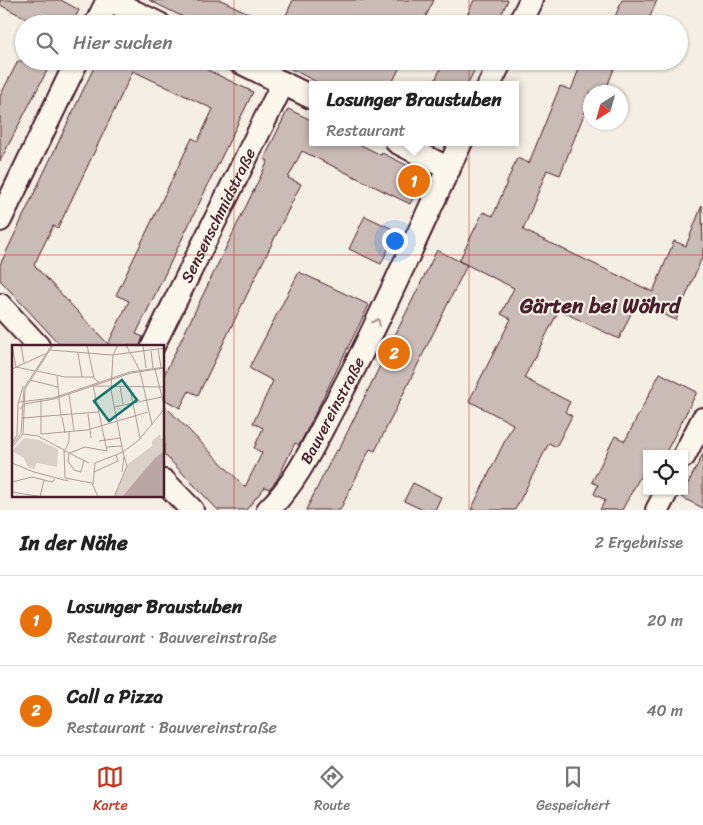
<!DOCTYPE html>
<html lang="de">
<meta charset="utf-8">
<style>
body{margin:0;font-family:Sriracha,sans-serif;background:#f2f2f2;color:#222}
.controls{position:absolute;right:15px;bottom:15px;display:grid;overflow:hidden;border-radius:0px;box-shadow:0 1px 4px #0004}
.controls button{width:45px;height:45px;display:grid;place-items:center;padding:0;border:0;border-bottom:1px solid #e0e0e0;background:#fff;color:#222;font:25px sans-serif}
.compass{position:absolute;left:583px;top:85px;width:45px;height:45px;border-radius:50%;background:#fff;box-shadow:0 1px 4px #0004;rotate:217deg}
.you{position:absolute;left:394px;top:240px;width:18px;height:18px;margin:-12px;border:4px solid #fff;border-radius:50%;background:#1a73e8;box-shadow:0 0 0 8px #1a73e833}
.badge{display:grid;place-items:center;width:32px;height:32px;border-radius:50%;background:#c8321e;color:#fff;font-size:16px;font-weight:700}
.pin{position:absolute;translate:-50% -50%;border:2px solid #fff;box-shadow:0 1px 5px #0006}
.popup{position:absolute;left:309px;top:81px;width:210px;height:65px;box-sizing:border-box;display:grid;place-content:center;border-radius:0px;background:#fff;filter:drop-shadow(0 1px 4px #0005);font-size:16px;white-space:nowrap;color:#767676}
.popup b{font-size:19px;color:#222}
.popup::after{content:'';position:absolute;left:50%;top:100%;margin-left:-10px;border:10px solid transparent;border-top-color:#fff}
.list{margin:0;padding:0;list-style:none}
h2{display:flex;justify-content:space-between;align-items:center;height:65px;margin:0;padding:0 20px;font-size:21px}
h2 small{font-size:16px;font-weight:400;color:#767676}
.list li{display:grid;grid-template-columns:32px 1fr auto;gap:15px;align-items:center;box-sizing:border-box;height:90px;padding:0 20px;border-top:1px solid #e0e0e0}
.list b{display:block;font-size:19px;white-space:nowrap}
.list p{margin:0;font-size:16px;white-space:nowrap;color:#767676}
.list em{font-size:16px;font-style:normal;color:#767676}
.icon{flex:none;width:28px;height:28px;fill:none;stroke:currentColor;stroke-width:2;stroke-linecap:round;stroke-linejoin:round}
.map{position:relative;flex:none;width:703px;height:510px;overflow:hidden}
.search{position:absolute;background:#fff;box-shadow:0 1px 4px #0004;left:15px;right:15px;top:15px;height:55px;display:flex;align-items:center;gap:12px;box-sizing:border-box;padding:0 18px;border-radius:28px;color:#767676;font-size:19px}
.sheet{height:245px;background:#fff}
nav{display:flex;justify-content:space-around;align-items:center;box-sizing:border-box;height:70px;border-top:1px solid #e0e0e0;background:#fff;font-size:14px;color:#767676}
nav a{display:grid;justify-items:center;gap:2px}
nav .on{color:#c8321e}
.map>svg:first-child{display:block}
</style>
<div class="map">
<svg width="703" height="510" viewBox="0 0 703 510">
<rect width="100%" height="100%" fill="#f4eee4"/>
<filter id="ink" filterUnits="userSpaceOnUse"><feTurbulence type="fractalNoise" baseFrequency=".02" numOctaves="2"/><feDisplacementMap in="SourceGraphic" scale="10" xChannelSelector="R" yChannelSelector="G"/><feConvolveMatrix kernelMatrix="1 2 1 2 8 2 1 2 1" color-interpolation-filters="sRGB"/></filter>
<g filter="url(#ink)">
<path fill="#cabbb6" stroke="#4a1f2b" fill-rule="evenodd" d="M0,0H61L79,10L72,24H38L0,5Z
M149,0H221L271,24H197Z
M293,0H434L422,24H282Z
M474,0H508L497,24H463Z
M622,0H657L647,24H612Z
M18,61H52L0,161V96Z
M97,61H189L253,92L136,334L143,337L140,346H61L0,280V265ZM133,71L213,109L198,141L192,138L116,295L129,301L108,344L34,265L53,226L58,228Z
M275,61H403L391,85H323Z
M444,61H479L467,85H433Z
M582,61H617L605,92H590V99L560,175L547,170L523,230L653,292L674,241L686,246L702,205L703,255L676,320L636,303L619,339L559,310L524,378L570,402L565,412L572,416L556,447L549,443L515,510H471L513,424L469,401L511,319L501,314L514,288L459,261L483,212L493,216L517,158L529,163L560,86L571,90Z
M288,109L313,121V142H355L381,155L382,153L425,174L410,204L302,151L288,178L301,184L198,395L189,391L180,408L164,399V375L268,161L264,159Z
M365,216L397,231L381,264L349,249Z
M437,250L467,265L375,451L370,449L340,510H306L336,450L338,451Z
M299,272L369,305L306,432L299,445L295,443L277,480L269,489L265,487L246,510H218L164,454V405L245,487L262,453L254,448L263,428L253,423L273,381L249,368Z
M660,373L697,392L665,454H647V464L622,510H600L605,500L594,494L598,485L592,482L615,436L625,441Z
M703,454V508L681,497Z
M413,483L441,497L435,510H423L404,501Z"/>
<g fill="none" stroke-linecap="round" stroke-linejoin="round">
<g stroke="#4a1f2b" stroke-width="26">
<g id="minor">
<path d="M110,0L159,24"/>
<path d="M96,24L108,0"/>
<path d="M519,24L531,0"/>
<path d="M238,61L313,98"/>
<path d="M489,85L501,61"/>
<path d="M397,142L449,169"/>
<path d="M0,220L77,61"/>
<path d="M0,305L38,346"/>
<path id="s1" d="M153,346L283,83"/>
<path d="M684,456L703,419"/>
<path d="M164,481L192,510"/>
<path id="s2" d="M268,510C296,483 313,446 331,412C379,324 418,232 461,142"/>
<path d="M657,510L667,491"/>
</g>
</g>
<use href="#minor" stroke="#fbf7ec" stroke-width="22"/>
</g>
<defs><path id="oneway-chevron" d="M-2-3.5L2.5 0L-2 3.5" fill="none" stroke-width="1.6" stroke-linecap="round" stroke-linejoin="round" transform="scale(1.25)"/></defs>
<use stroke="#ab9695" href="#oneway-chevron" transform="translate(377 322) rotate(-65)"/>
</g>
<path fill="none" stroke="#c8321e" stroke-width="1" stroke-opacity="0.55" d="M234,0V24M469,0V24M234,61V510M469,61V510M0,255H703"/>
<g text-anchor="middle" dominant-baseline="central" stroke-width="4" stroke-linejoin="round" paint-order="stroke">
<g font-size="16" fill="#4a1f2b" stroke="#fbf7ec">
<text stroke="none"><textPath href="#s1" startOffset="146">Sensenschmidstraße</textPath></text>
<text stroke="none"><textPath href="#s2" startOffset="119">Bauvereinstraße</textPath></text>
</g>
<g font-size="21" font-weight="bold" fill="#4a1f2b" stroke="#fbf7ec">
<text x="600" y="306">Gärten bei Wöhrd</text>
</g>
</g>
<g transform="translate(12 345)">
<rect width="152" height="152" fill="#f4eee4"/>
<path d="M148,89L149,94L152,92V106L110,152H102L116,119L140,101V96ZM12,93L27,95L46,104L45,122L25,118L22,124L16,122L12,113L0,106Z" fill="#dbd0c9"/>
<path d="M152,106V151L110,152L143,113Z" fill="#baa7a5"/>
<path fill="none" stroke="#b09b9a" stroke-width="1" d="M0,0L4,22M9,0L12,18M75,0L82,33L87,38M106,0L101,10L99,45L111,107M114,0L128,26L140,80M131,0L134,23M146,4L149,22M38,5L100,10L153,3M139,6L141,23M66,8L70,32M4,22L23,26M0,24L33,9M143,24L153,64M25,26L53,32H82M45,31L47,52M18,35L46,42M82,41L153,42M108,41L111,59M118,44L128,93M57,49L62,86M47,53L49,72M29,55V89M7,57L41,53L118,27L153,22M102,62L150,52M8,64L12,59L42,54L119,28L153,23M76,69L79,93M50,72L53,88M10,73L86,67M11,89L26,91L52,105L53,133L80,138L86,152M29,89L75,85L136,67M87,96L108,93M0,98L5,90L6,59L11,41M0,100L9,88L12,43L40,0M0,102L11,89L13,44L41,0M95,102L110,101M53,106L77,118M52,107L57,97V87M57,108L56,116L62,125M58,108L73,102L95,106L81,40M0,118L22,127M62,125L69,127L72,115M22,127L56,136M82,127L106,116L104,110M110,127L112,112M20,132L40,137L43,134M0,137L20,132M81,139L83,118L111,107L127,95L153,63M0,147L31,152M28,152L32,135M102,152L115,121L111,107"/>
<path fill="#0f766e" fill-opacity="0.15" stroke="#0f766e" stroke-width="2.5" d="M110,35L125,55L97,76L82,56Z"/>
<rect width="152" height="152" fill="none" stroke="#4a1f2b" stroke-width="2.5"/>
</g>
</svg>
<div class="controls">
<button><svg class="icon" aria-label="locate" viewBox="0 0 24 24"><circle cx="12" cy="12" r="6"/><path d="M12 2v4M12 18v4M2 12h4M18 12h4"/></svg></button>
</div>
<svg class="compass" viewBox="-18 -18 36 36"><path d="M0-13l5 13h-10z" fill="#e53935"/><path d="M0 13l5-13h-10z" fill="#767676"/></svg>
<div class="you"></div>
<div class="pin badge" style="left:414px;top:181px;background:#e8710a">1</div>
<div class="popup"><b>Losunger Braustuben</b>Restaurant</div>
<div class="pin badge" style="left:394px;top:353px;background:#e8710a">2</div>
<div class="search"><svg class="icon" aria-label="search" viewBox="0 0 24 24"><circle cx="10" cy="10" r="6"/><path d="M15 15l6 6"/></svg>Hier suchen</div>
</div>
<section class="sheet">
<h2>In der Nähe<small>2 Ergebnisse</small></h2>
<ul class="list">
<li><span class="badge" style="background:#e8710a">1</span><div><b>Losunger Braustuben</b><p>Restaurant · Bauvereinstraße</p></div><em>20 m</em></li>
<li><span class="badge" style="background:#e8710a">2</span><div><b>Call a Pizza</b><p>Restaurant · Bauvereinstraße</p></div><em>40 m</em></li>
</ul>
</section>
<nav>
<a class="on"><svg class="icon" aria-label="map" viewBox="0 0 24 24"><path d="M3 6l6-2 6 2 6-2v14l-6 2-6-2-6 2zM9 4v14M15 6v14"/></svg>Karte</a>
<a><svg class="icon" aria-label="directions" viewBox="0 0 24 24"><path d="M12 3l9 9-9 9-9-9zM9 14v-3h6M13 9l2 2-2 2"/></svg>Route</a>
<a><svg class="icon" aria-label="saved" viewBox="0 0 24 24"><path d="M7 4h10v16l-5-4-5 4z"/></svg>Gespeichert</a>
</nav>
